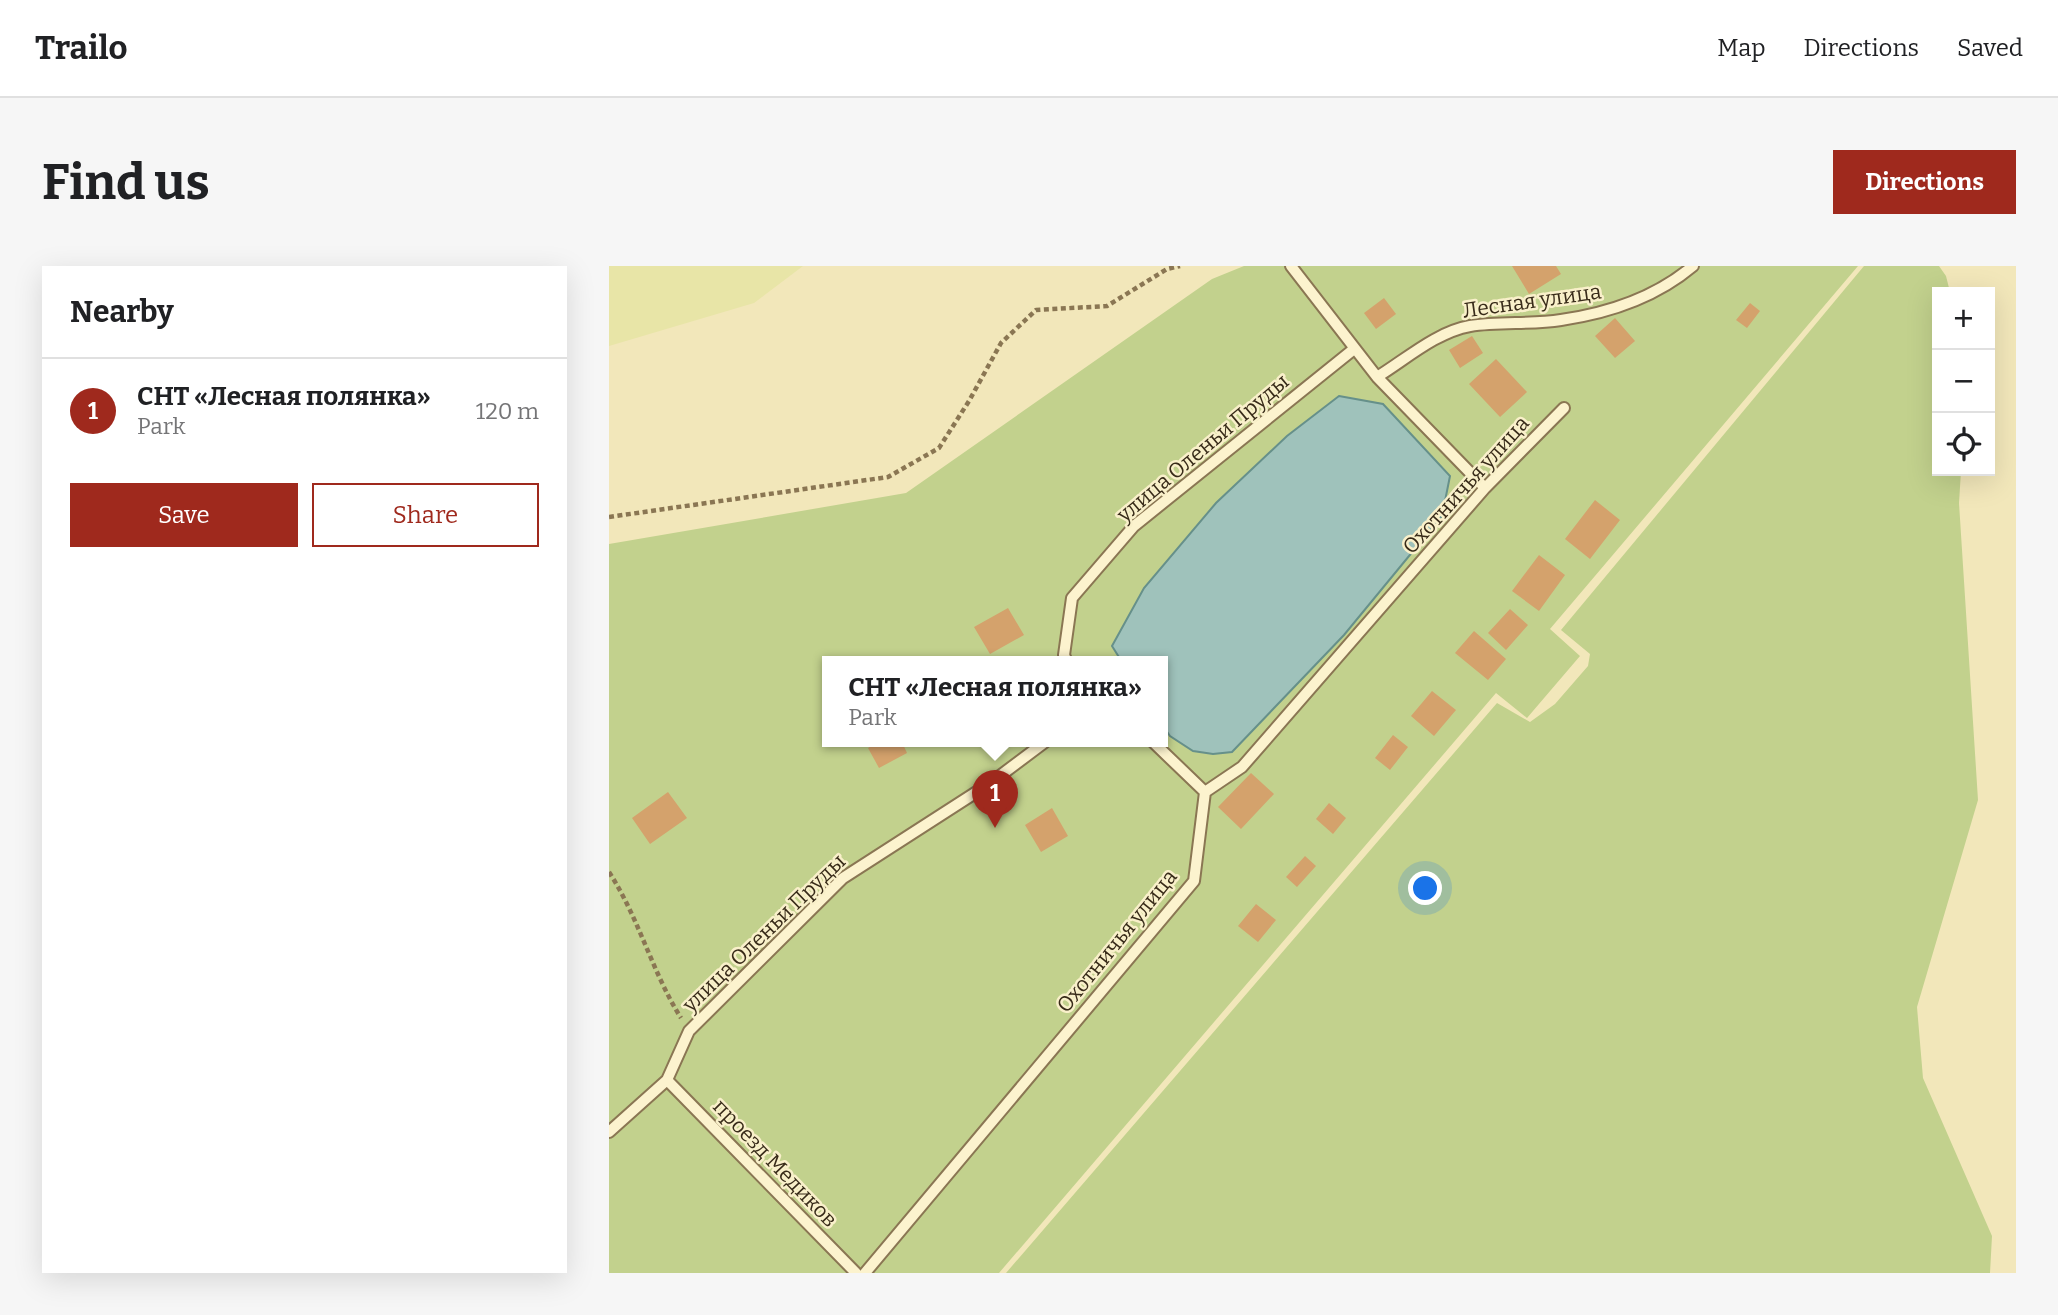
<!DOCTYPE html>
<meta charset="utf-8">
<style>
body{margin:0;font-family:Bitter,serif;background:#f6f6f6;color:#202124}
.controls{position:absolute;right:21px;top:21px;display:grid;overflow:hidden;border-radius:0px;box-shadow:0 7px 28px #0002}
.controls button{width:63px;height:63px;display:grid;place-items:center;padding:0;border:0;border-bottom:2px solid #e0e0e0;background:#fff;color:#202124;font:35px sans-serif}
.you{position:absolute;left:817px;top:623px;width:24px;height:24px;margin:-18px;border:5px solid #fff;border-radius:50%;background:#1a73e8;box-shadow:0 0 0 10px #1a73e833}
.badge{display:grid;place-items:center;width:46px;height:46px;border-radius:50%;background:#9f291d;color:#fff;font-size:23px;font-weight:700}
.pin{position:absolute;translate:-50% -58px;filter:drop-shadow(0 2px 4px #0008)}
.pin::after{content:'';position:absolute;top:37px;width:24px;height:21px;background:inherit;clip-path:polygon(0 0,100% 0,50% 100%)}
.popup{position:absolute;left:213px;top:390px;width:346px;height:91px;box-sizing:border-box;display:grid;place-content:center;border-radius:0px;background:#fff;filter:drop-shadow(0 2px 5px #0005);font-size:23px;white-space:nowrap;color:#757577}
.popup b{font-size:26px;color:#202124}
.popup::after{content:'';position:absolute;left:50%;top:100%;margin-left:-14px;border:14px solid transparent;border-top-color:#fff}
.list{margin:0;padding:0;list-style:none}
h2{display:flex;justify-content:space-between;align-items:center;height:91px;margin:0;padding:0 28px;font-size:30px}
h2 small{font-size:23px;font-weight:400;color:#757577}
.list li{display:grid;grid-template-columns:46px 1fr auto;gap:21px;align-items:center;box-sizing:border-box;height:105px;padding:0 28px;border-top:2px solid #e0e0e0}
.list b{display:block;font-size:26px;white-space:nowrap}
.list p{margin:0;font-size:23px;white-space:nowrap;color:#757577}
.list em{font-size:23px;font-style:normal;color:#757577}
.actions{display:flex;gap:14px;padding:21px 28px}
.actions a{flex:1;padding:16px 0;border:2px solid #9f291d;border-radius:0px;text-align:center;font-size:24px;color:#9f291d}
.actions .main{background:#9f291d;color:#fff}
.icon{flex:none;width:38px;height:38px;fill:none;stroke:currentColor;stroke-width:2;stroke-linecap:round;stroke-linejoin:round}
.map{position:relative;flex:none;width:1407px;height:1007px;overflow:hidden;border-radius:0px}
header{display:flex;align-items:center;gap:42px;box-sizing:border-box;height:98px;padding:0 35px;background:#fff;border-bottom:2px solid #e0e0e0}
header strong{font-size:33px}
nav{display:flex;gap:38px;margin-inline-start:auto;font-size:24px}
.intro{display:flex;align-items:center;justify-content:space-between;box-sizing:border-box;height:168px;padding:0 42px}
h1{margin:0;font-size:49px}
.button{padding:18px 32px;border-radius:0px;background:#9f291d;color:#fff;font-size:24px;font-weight:700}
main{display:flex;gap:42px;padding:0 42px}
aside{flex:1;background:#fff;border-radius:0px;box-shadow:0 7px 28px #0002}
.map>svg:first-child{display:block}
</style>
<header>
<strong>Trailo</strong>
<nav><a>Map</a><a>Directions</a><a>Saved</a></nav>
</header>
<div class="intro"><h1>Find us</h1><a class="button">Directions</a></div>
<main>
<aside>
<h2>Nearby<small></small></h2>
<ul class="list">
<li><span class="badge">1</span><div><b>СНТ «Лесная полянка»</b><p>Park</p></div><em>120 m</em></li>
</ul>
<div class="actions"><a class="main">Save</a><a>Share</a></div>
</aside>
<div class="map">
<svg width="1407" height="1007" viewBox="0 0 1407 1007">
<rect width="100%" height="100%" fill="#f2e7ba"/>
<path fill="#e8e5a7" d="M0,0H194L145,37L0,80Z"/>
<path fill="#c2d18d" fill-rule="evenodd" d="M635,0H1249L941,363L971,390L918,452L887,427L390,1007H0V278L297,227L603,13ZM218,396H554V476H218Z
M1255,0H1330L1337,10L1341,26H1328V205H1352L1350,237L1369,534L1308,741L1314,812L1383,970L1381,1007H397L888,437L921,456L946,438L979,400L981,388L952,364Z"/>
<path fill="#9fc2bb" stroke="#66908a" stroke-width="2" d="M730,130L774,138L841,210L833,250L735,369L623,486L604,488L584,485L561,470L554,460V396H513L503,380L535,322L607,237L678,170Z"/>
<path fill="#d4a26c" d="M903,0H947L952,8L920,28Z
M775,32L787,48L767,63L755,47Z
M1141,37L1151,45L1138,62L1127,54Z
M1006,52L1026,75L1006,92L986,70Z
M863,70L874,87L851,102L840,84Z
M887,93L918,126L891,151L860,118Z
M986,234L1011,254L981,293L956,273Z
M930,289L956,309L930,345L903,325Z
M399,342L415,369L381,388L365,361Z
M901,343L919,359L897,384L879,367Z
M865,365L897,393L879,414L846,387Z
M823,425L847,444L825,470L802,450Z
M784,469L799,481L781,504L766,492Z
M270,476H293L298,487L270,502L259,482Z
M642,507L665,528L632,563L609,541Z
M59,526L78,552L41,578L23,552Z
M720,537L737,552L724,568L707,553Z
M443,542L459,570L432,586L416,559Z
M696,590L707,600L688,621L677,611Z
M647,638L667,654L649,676L629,660Z"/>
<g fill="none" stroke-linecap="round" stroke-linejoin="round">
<g stroke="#8a7653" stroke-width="14">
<path id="service" d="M682,0L768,111L876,222
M768,111C796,94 827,66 861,60C891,55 922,59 952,54C1001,47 1046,32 1084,0
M458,396L455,389L463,332L525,260L745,83
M544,476L596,526
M58,814L247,1007
M0,866L58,814L80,765L234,612L380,518L436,476
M256,1007L585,615L596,526L633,501L876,222L955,142"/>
</g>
<path stroke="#8a7653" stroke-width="4.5" stroke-dasharray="5 3.5" stroke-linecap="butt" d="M0,251L279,211L330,182L360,135L392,77L427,44L498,40L558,3L571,0
M0,606C30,652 43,706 72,752"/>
<use href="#service" stroke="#fcf3ce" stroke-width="10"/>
</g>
<g text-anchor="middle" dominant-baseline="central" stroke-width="5" stroke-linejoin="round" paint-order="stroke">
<g font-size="21" fill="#382b19" stroke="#f9f0ca">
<text transform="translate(923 35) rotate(-8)">Лесная улица</text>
<text transform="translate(594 182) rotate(-40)">улица Оленьи Пруды</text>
<text transform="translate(857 219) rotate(-48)">Охотничья улица</text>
<text transform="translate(155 667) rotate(-44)">улица Оленьи Пруды</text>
<text transform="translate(508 675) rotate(-51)">Охотничья улица</text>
<text transform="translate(166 897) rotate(46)">проезд Медиков</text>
</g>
</g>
</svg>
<div class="controls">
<button>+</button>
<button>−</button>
<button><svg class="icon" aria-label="locate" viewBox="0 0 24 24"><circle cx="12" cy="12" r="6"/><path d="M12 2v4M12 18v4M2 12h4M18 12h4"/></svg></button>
</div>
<div class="you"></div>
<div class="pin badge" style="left:386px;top:562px">1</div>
<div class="popup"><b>СНТ «Лесная полянка»</b>Park</div>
</div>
</main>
